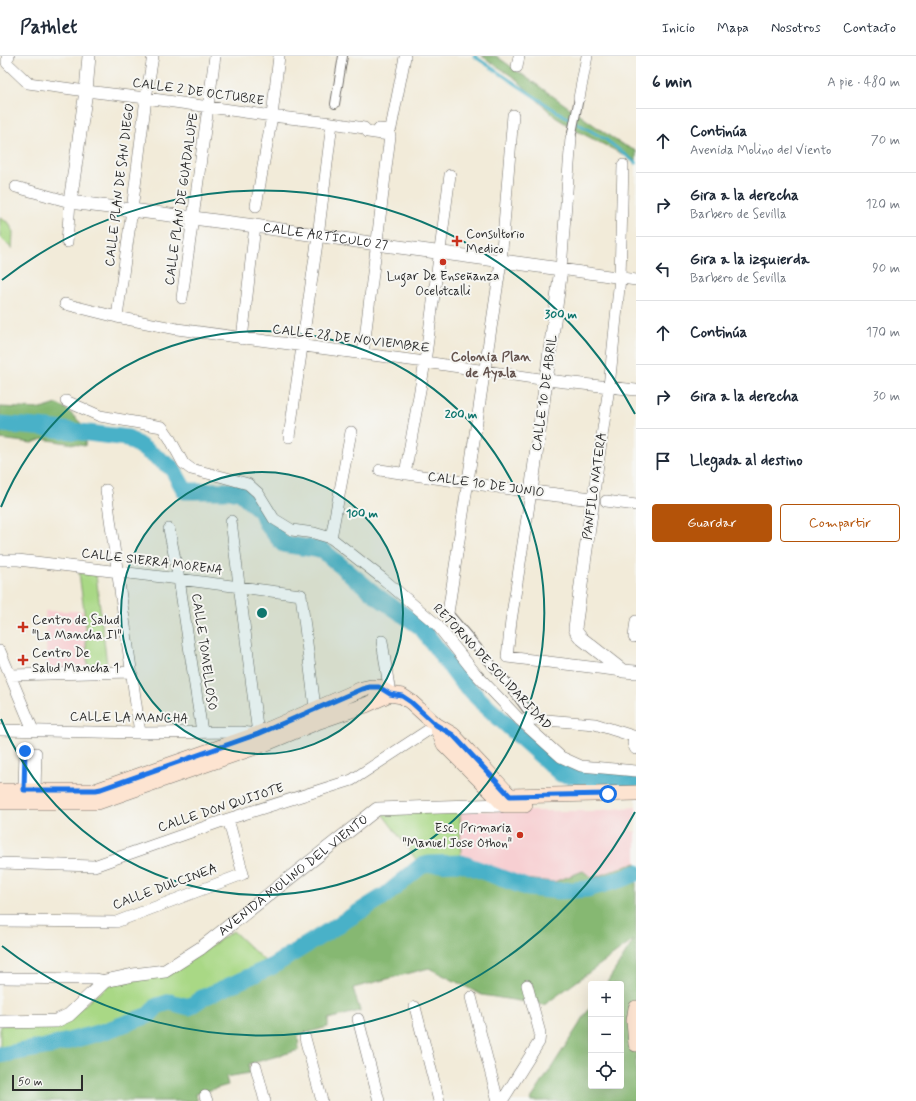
<!DOCTYPE html>
<html lang="es">
<meta charset="utf-8">
<style>
body{margin:0;font-family:Mynerve,sans-serif;background:#f2f2f3;color:#1f2937}
.controls{position:absolute;right:12px;bottom:12px;display:grid;overflow:hidden;border-radius:4px;box-shadow:0 4px 16px #0002}
.controls button{width:36px;height:36px;display:grid;place-items:center;padding:0;border:0;border-bottom:1px solid #e0e1e3;background:#fff;color:#1f2937;font:20px sans-serif}
.scale{position:absolute;left:12px;bottom:10px;width:71px;box-sizing:border-box;padding-left:4px;border:2px solid #2b2b2b;border-top:0;font-size:11px;line-height:14px;white-space:nowrap;color:#2b2b2b;-webkit-text-stroke:3px #f6f6f2;paint-order:stroke}
.stop{position:absolute;width:12px;height:12px;margin:-9px;border:3px solid #1a73e8;border-radius:50%;background:#fff}
.stop.end{background:#1a73e8;border-color:#fff;box-shadow:0 1px 4px #0008}
.list{margin:0;padding:0;list-style:none}
h2{display:flex;justify-content:space-between;align-items:center;height:52px;margin:0;padding:0 16px;font-size:17px}
h2 small{font-size:13px;font-weight:400;color:#747a83}
.list li{display:grid;grid-template-columns:26px 1fr auto;gap:12px;align-items:center;box-sizing:border-box;height:64px;padding:0 16px;border-top:1px solid #e0e1e3}
.list b{display:block;font-size:15px;white-space:nowrap}
.list p{margin:0;font-size:13px;white-space:nowrap;color:#747a83}
.list em{font-size:13px;font-style:normal;color:#747a83}
.actions{display:flex;gap:8px;padding:12px 16px}
.actions a{flex:1;padding:9px 0;border:1px solid #b45309;border-radius:4px;text-align:center;font-size:14px;color:#b45309}
.actions .main{background:#b45309;color:#fff}
.icon{flex:none;width:22px;height:22px;fill:none;stroke:currentColor;stroke-width:2;stroke-linecap:round;stroke-linejoin:round}
.map{position:relative;flex:none;width:636px;height:1045px;overflow:hidden}
header{display:flex;align-items:center;gap:24px;box-sizing:border-box;height:56px;padding:0 20px;background:#fff;border-bottom:1px solid #e0e1e3}
header strong{font-size:19px}
nav{display:flex;gap:22px;margin-inline-start:auto;font-size:14px}
main{display:flex}
aside{flex:1;background:#fff}
.map>svg:first-child{display:block}
</style>
<header>
<strong>Pathlet</strong>
<nav><a>Inicio</a><a>Mapa</a><a>Nosotros</a><a>Contacto</a></nav>
</header>
<main>
<div class="map">
<svg width="636" height="1045" viewBox="0 0 636 1045">
<rect width="100%" height="100%" fill="#f6f6f2"/>
<filter id="ink" filterUnits="userSpaceOnUse"><feTurbulence type="fractalNoise" baseFrequency=".025" numOctaves="2"/><feDisplacementMap in="SourceGraphic" scale="8" xChannelSelector="R" yChannelSelector="G"/><feConvolveMatrix kernelMatrix="1 2 1 2 8 2 1 2 1" color-interpolation-filters="sRGB"/></filter>
<filter id="wash" filterUnits="userSpaceOnUse"><feTurbulence type="fractalNoise" baseFrequency=".012" numOctaves="4" result="noise"/><feDisplacementMap in="SourceGraphic" scale="16" xChannelSelector="R" yChannelSelector="G"/><feGaussianBlur stdDeviation="0.9" result="paint"/><feColorMatrix in="noise" values="0 0 0 0 0 0 0 0 0 0 0 0 0 0 0 0 0 1.4 0 .05"/><feComposite in="paint" operator="in"/></filter>
<g filter="url(#wash)">
<rect width="100%" height="100%" fill="#f2ebd9"/>
<path fill="#f7cfd2" d="M45,555H84L88,617H47Z
M636,751V758L631,775L636,776V807L592,822L583,815L554,826L514,822L461,807L460,755H591Z"/>
<path fill="#a9d885" stroke="#6a8258" d="M0,162L9,167L13,176L12,193L0,181Z
M79,517L96,519L108,617H88L84,555Z
M460,755L461,807L429,808L421,810L381,756Z
M233,875L271,911L202,942L189,951L170,946L157,950L149,959L105,975L51,990L0,999V969L62,967L109,929L170,918Z"/>
<path fill="#86b872" stroke="#58724e" d="M482,0H496L618,86L636,95V105L579,76L555,61L516,23Z
M57,348L66,353L86,372L85,390L43,383L32,387L0,383V351L41,353Z
M461,807L514,822L554,826L583,815L592,822L636,807V1045H530L591,950V1030H621V928H606L634,884L544,949L482,939L429,912L353,932L360,955L328,963V971L298,979L299,994L249,1008V1017L226,1021L228,1029L196,1038L197,1045H0V999L51,990L149,960C163,942 170,946 189,951L202,942L271,911L384,840L421,810L429,808Z"/>
<g fill="none" stroke-linecap="round" stroke-linejoin="round">
<path stroke="#49b1c8" stroke-width="3" d="M474,0L556,55L605,83L636,107"/>
<path stroke="#49b1c8" stroke-width="17" d="M0,368L48,372L128,382L172,412L185,435H239L262,456L266,467L283,488L322,494L378,541L421,571L460,624L486,650L561,718L597,723H636
M0,999L51,990L105,975L149,959L157,950L170,946L189,951L202,942L271,911L386,839L421,810L429,808L461,807L528,832L559,835L587,833L625,822L636,817"/>
</g>
</g>
<g filter="url(#ink)">
<g fill="none" stroke-linecap="round" stroke-linejoin="round">
<g stroke="#716e68" stroke-width="10">
<path id="pedestrian" d="M335,48L343,0
M571,82L579,42
M448,557L509,629L534,663"/>
</g>
<g stroke="#716e68" stroke-width="12">
<path id="minor" d="M9,0L7,2V7L28,27L86,35L146,42L272,60L332,67L364,72L368,76L389,79L390,80L363,298
M517,11L519,0
M579,42L587,0
M379,73L389,74L391,72L405,1
M571,82L561,213L636,224
M16,131L70,146L67,186
M256,150L272,60L279,0
M182,242L215,0
M65,248L117,261L177,273L425,306L547,324L636,334
M117,261L132,154L146,42L153,0
M242,283L255,170
M66,345L100,360L162,371L169,381L183,407L191,413L223,421L248,428L258,437L274,463L292,474L314,477L331,482L382,522L437,569L475,617L520,664L561,701L581,710L636,715
M289,381L318,180L332,67
M380,414L531,436L511,565L507,601L623,615
M405,418L425,306L450,119
M106,434L140,677
M593,443L609,331L620,222L623,109
M606,445L636,449
M169,473L179,523L202,676
M331,482L351,376
M0,504H18L179,523L301,539L316,660
M448,557L501,206L513,59
M634,581L636,565
M382,585L390,638
M0,595L33,674
M10,619L131,616
M520,664L534,663L595,668L636,681
M0,674L140,677L241,676L258,678L231,465
M24,734L25,695
M35,735L36,697
M0,807L94,810L228,763L352,724L436,669
M0,865L116,866L243,818L228,763
M0,922L95,923L105,925
M471,941L498,1045
M415,951L439,1045
M358,963L379,1045
M305,982L322,1045
M256,1011L265,1045
M205,1040L207,1045
M502,1045L539,986L540,977L527,929"/>
</g>
<g stroke="#716e68" stroke-width="14">
<g id="tertiary">
<path id="s1" d="M89,0L86,35L70,146L255,170L377,188L561,213L531,436L593,443L575,572L577,577L581,582L623,615L636,616"/>
<path d="M636,681L634,687L636,692"/>
<path id="s2" d="M0,966L56,965L69,959L105,925L133,919L165,915L201,892L377,753L504,749L508,743"/>
</g>
</g>
<g stroke="#716e68" stroke-width="16">
<path id="secondary" d="M436,669L444,688L490,734L504,749H525
M0,735H95L258,678L362,633L371,631H379L390,638L402,640L411,646L436,669L453,679L510,740L636,737
M0,746H98L264,688L317,666L366,649L390,638
M636,952L634,965L636,988"/>
</g>
<use href="#pedestrian" stroke="#fff" stroke-width="8"/>
<use href="#minor" stroke="#fff" stroke-width="11"/>
<use href="#tertiary" stroke="#fff" stroke-width="13"/>
<use href="#secondary" stroke="#fde4d1" stroke-width="15"/>
</g>
</g>
<g fill="none" stroke-linecap="round" stroke-linejoin="round" filter="url(#ink)">
<path stroke="#1a73e8" stroke-width="5" d="M25,695L24,734H96L101,733L258,678L362,633L370,631H379L390,638L402,640L411,646L436,669L453,679L510,740L608,738"/>
</g>
<circle cx="262" cy="557" r="141" fill="#0f766e" fill-opacity=".12"/>
<g fill="none" stroke="#0f766e" stroke-width="2">
<circle cx="262" cy="557" r="141"/>
<path d="M1 451A282 282 0 1 1 1 663"/>
<path d="M635 756A423 423 0 0 1 2 890M2 224A423 423 0 0 1 635 358"/>
</g>
<g fill="#c8321e" stroke="#f6f6f2" stroke-width="1.5">
<path d="M455 179h4v4h4v4h-4v4h-4v-4h-4v-4h4z"/>
<circle cx="443" cy="206" r="4"/>
<path d="M21 565h4v4h4v4h-4v4h-4v-4h-4v-4h4z"/>
<path d="M21 598h4v4h4v4h-4v4h-4v-4h-4v-4h4z"/>
<circle cx="520" cy="779" r="4"/>
</g>
<g text-anchor="middle" dominant-baseline="central" stroke-width="4" stroke-linejoin="round" paint-order="stroke">
<g font-size="13" fill="#2b2b2b" stroke="#f6f6f2">
<text transform="translate(198 36) rotate(8)">CALLE 2 DE OCTUBRE</text>
<text transform="translate(120 129) rotate(-83)">CALLE PLAN DE SAN DIEGO</text>
<text transform="translate(182 143) rotate(-82)">CALLE PLAN DE GUADALUPE</text>
<text stroke="none"><textPath href="#s1" startOffset="405">CALLE ARTÍCULO 27</textPath></text>
<text transform="translate(351 283) rotate(7)">CALLE 28 DE NOVIEMBRE</text>
<text transform="translate(545 337) rotate(-82)">CALLE 10 DE ABRIL</text>
<text transform="translate(486 429) rotate(8)">CALLE 10 DE JUNIO</text>
<text transform="translate(595 430) rotate(-82)">PANFILO NATERA</text>
<text transform="translate(152 506) rotate(7)">CALLE SIERRA MORENA</text>
<text transform="translate(204 596) rotate(82)">CALLE TOMELLOSO</text>
<text transform="translate(492 611) rotate(47)">RETORNO DE SOLIDARIDAD</text>
<text transform="translate(129 662) rotate(1)">CALLE LA MANCHA</text>
<text transform="translate(221 752) rotate(-18)">CALLE DON QUIJOTE</text>
<text stroke="none"><textPath href="#s2" startOffset="341">AVENIDA MOLINO DEL VIENTO</textPath></text>
<text transform="translate(165 831) rotate(-20)">CALLE DULCINEA</text>
</g>
<g font-size="13" fill="#2b2b2b" stroke="#f6f6f2" text-anchor="start">
<text x="466" y="178">Consultorio<tspan x="466" dy="15">Medico</tspan></text>
<text x="443" y="220" text-anchor="middle">Lugar De Enseñanza<tspan x="443" dy="15">Ocelotcalli</tspan></text>
<text x="32" y="564">Centro de Salud<tspan x="32" dy="15">"La Mancha II"</tspan></text>
<text x="32" y="597">Centro De<tspan x="32" dy="15">Salud Mancha 1</tspan></text>
<text x="512" y="772" text-anchor="end">Esc. Primaria<tspan x="512" dy="15">"Manuel Jose Othon"</tspan></text>
</g>
<g font-size="14" font-weight="bold" fill="#64534e" stroke="#f6f6f2">
<text x="491" y="301">Colonia Plan<tspan x="491" dy="16">de Ayala</tspan></text>
</g>
</g>
<circle cx="262" cy="557" r="6" fill="#0f766e" stroke="#f6f6f2" stroke-width="2"/>
<g font-size="12" text-anchor="middle" font-weight="bold" fill="#0f766e" stroke="#f6f6f2" stroke-width="4" stroke-linejoin="round" paint-order="stroke">
<text x="561" y="262">300 m</text>
<text x="461" y="362">200 m</text>
<text x="362" y="461">100 m</text>
</g>
</svg>
<div class="controls">
<button>+</button>
<button>−</button>
<button><svg class="icon" aria-label="locate" viewBox="0 0 24 24"><circle cx="12" cy="12" r="6"/><path d="M12 2v4M12 18v4M2 12h4M18 12h4"/></svg></button>
</div>
<div class="scale">50 m</div>
<div class="stop" style="left:608px;top:738px"></div>
<div class="stop end" style="left:25px;top:695px"></div>
</div>
<aside>
<h2>6 min<small>A pie · 480 m</small></h2>
<ul class="list">
<li><svg class="icon" aria-label="ahead" viewBox="0 0 24 24"><path d="M12 20V5M6 11l6-6 6 6"/></svg><div><b>Continúa</b><p>Avenida Molino del Viento</p></div><em>70 m</em></li>
<li><svg class="icon" aria-label="right" viewBox="0 0 24 24"><path d="M7 20v-9h11M14 6l5 5-5 5"/></svg><div><b>Gira a la derecha</b><p>Barbero de Sevilla</p></div><em>120 m</em></li>
<li><svg class="icon" aria-label="left" viewBox="0 0 24 24"><path d="M17 20v-9H6M10 6l-5 5 5 5"/></svg><div><b>Gira a la izquierda</b><p>Barbero de Sevilla</p></div><em>90 m</em></li>
<li><svg class="icon" aria-label="ahead" viewBox="0 0 24 24"><path d="M12 20V5M6 11l6-6 6 6"/></svg><div><b>Continúa</b></div><em>170 m</em></li>
<li><svg class="icon" aria-label="right" viewBox="0 0 24 24"><path d="M7 20v-9h11M14 6l5 5-5 5"/></svg><div><b>Gira a la derecha</b></div><em>30 m</em></li>
<li><svg class="icon" aria-label="arrive" viewBox="0 0 24 24"><path d="M6 21V4h12l-3 4 3 4H6"/></svg><div><b>Llegada al destino</b></div></li>
</ul>
<div class="actions"><a class="main">Guardar</a><a>Compartir</a></div>
</aside>
</main>
